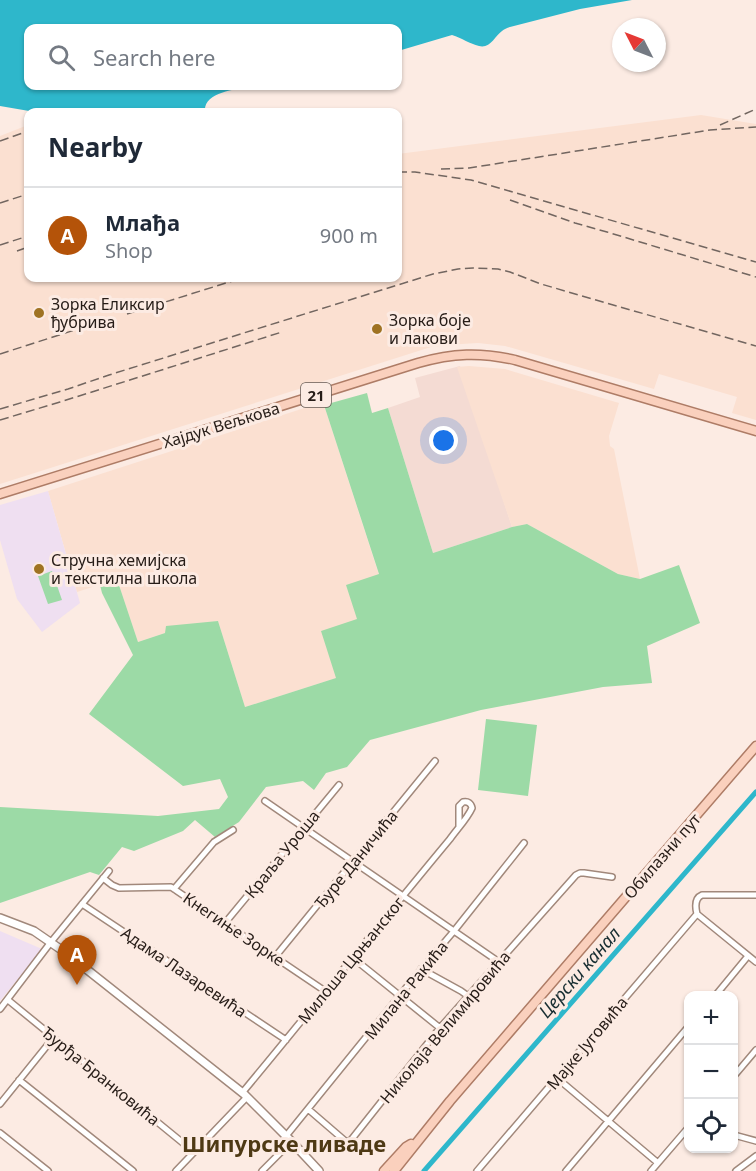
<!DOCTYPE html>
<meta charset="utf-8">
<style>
body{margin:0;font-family:"Noto Sans",sans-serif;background:#f2f2f3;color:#1f2937}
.controls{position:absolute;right:18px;bottom:18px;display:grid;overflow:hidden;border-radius:12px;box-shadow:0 2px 4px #0004}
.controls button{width:54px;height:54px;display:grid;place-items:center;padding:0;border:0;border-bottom:2px solid #e0e1e3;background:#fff;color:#1f2937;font:30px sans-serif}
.compass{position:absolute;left:612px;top:18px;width:54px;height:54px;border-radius:50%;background:#fff;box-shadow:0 2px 4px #0004;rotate:312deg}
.you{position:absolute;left:444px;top:441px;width:21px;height:21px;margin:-15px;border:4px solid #fff;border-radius:50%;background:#1a73e8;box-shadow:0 0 0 9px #1a73e833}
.badge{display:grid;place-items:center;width:39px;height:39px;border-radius:50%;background:#b45309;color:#fff;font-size:20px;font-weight:700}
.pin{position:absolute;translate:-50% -50px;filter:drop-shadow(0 2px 3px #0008)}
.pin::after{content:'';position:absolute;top:32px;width:21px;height:18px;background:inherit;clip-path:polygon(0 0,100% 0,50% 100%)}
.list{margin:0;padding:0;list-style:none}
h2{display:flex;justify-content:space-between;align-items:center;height:78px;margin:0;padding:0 24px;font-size:26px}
h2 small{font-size:20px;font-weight:400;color:#747a83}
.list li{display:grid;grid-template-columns:39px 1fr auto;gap:18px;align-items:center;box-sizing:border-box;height:96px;padding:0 24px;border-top:2px solid #e0e1e3}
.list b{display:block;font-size:22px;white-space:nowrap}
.list p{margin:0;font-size:20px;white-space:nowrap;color:#747a83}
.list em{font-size:20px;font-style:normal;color:#747a83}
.icon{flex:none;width:33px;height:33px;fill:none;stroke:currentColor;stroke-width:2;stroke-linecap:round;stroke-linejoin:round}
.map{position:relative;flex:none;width:756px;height:1171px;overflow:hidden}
.search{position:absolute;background:#fff;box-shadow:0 2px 4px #0004;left:24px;top:24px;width:378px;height:66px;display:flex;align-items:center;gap:15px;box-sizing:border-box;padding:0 21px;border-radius:12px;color:#747a83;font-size:22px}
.panel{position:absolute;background:#fff;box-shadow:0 2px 4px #0004;left:24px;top:108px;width:378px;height:174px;border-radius:12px}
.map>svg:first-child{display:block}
</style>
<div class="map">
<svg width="756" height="1171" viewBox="0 0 756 1171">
<rect width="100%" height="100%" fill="#fcebe3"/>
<path fill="#f4dbd3" d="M460,366L512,527L433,553L388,408L420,397L415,378Z"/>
<path fill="#fbe0d1" d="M701,115L756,124V420L732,413L737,397L659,374L654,389L505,346L478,343L462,344L431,347L0,484V136L28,125V278H398V154Z
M469,366L505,369L619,403L609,436L610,446L614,449L640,579L618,574L527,524L512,527L457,367Z
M323,402L379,575L357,619L336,678L245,707L218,621L165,633L138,642L117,579L77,592L48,491Z"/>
<path fill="#efdff1" d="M48,491L80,603L42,632L17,599L0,540V505Z
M0,931L42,949L0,1001Z"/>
<path fill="#9cdaa6" d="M367,393L372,413L388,408L433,553L512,527L527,524L618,574L640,579L679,565L700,623L647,646L652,683L603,687L481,710L370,740L347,767L326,773L314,790L303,781L266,787L239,822L215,837L195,820L183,831L134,851L122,847L99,875L90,872L0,903V807L158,816L219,809L228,797L220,779L183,786L89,714L133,655L102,593L100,585L117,579L138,642L165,633L166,626L218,621L245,707L336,678L321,631L357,619L346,585L379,574L324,405Z
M52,571L62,600L48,604L38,576Z
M486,719L537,725L528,796L478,790Z"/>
<path fill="#2eb7cb" d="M0,0H632L580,9L510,27C507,28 504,29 502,31C495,36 490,49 479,46C470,44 462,38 452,35L398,51V28H28V86H250C235,90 203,92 205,112H35L0,106Z"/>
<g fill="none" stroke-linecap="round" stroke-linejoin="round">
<path stroke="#2eb7cb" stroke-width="5" d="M424,1171L756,792"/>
<g stroke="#a1887b" stroke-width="8">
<path id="minor" d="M265,801L499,962
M103,878L112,885L119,888L171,887L325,991
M174,889L214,842L233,830
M82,904L286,1040
M697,914L756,962
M697,914C695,906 695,898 702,895H756
M225,923L339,785
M275,957L435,761
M353,958L440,1028
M421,969L461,991L468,996
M715,996L748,956
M8,1000L194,1152
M0,1009L51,942L109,871
M734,1076L756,1050
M557,1078L658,1163
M19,1080L133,1171
M242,1093C312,1009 380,923 450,839C457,829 467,819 472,808C471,803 468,801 463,802L459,806V827
M0,1104L54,1037
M308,1109L344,1140L346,1142L351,1140L439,1029L576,875L580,873H584L612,877
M0,1133L48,1171
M734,1135L756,1141
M286,1136L414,978L454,931L524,843
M176,1171L247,1097
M262,1171L292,1141
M477,1171L697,914
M566,1171L688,1027
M651,1171L688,1128
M736,1171L756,1156"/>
</g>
<g stroke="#a1887b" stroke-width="10">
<path id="tertiary" d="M0,918L34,931L66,953L244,1094L292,1142L319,1171"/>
</g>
<g stroke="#ae7c66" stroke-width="11">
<path id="primary" d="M0,494L418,363C453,353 480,352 515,360L756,431
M384,1171L406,1147L411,1144
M394,1171L450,1101L756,746"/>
</g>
<use href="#minor" stroke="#fff" stroke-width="5"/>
<use href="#tertiary" stroke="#fff" stroke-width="7"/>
<use href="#primary" stroke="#fad0bd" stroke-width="8"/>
<path stroke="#726660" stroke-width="1.5" stroke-dasharray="9 4.5" stroke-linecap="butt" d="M720,125L756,109
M0,141L28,131
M441,169L469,168L710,130L756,127
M398,172H415L471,180L756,262
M510,200L575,223L607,232L756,277
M0,203L28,194
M0,245L28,236
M17,251L28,247
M127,314L242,278
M0,354L81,328
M0,409L68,389L109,375L433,274L458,269L473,268L498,269L510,272L541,284L596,300L756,346
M0,420L60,402L282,332"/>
</g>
<g fill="#9f7323" stroke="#fcebe3" stroke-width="2">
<circle cx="39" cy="313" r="6"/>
<circle cx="377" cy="329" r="6"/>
<circle cx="39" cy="569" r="6"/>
</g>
<g text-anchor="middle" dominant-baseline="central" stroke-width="6" stroke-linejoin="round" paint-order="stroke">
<rect fill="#fcebe3" stroke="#665a54" stroke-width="1.5" x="301" y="383" width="30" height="24" rx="4.5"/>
<g font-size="15" font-weight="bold" fill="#261c17">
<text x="316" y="395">21</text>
</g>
<g font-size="16" fill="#261c17" stroke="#fcebe3" text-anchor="start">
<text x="51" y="304">Зорка Еликсир<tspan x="51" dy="18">ђубрива</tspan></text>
<text x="389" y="320">Зорка боје<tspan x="389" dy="18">и лакови</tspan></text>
<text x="51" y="560">Стручна хемијска<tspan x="51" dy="18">и текстилна школа</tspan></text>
</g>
<g font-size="16" fill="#261c17" stroke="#fcebe3">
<text transform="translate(221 425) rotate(-17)">Хајдук Вељкова</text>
<text transform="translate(282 854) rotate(-51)">Краља Уроша</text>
<text transform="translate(662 856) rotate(-49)">Обилазни пут</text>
<text transform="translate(356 859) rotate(-51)">Ђуре Даничића</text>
<text transform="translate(234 929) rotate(34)">Кнегиње Зорке</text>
<text transform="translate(351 960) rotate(-51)">Милоша Црњанског</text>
<text transform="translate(184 972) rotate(34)">Адама Лазаревића</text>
<text transform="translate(406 990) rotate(-51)">Милана Ракића</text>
<text transform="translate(445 1027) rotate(-50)">Николаја Велимировића</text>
<text transform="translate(587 1043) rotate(-50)">Мајке Југовића</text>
<text transform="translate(101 1076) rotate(39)">Ђурђа Бранковића</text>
</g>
<g font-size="18" font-style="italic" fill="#182e32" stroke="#fcebe3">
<text transform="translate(579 972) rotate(-49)">Церски канал</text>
</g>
<g font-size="22" font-weight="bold" fill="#4e3914" stroke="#fcebe3">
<text x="284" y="1143">Шипурске ливаде</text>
</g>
</g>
</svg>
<div class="controls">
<button>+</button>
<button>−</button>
<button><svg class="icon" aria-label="locate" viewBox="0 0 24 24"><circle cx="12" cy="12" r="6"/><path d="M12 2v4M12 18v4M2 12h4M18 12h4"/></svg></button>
</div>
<svg class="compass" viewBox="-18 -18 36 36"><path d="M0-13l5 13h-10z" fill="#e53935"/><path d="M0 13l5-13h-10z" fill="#747a83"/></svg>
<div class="you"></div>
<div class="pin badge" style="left:77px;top:985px">A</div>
<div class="search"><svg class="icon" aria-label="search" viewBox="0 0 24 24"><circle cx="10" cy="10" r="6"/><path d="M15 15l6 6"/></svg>Search here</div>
<section class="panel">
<h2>Nearby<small></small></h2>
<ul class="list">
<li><span class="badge">A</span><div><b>Млађа</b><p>Shop</p></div><em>900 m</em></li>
</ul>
</section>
</div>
